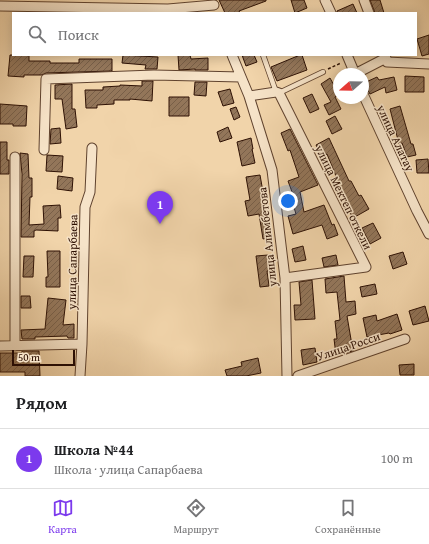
<!DOCTYPE html>
<html lang="ru">
<meta charset="utf-8">
<style>
body{margin:0;font-family:"Gentium Book Plus",serif;background:#f2f2f2;color:#202124}
.compass{position:absolute;left:333px;top:68px;width:36px;height:36px;border-radius:50%;background:#fff;box-shadow:0 2px 10px #0003;rotate:250deg}
.scale{position:absolute;left:12px;bottom:10px;width:63px;box-sizing:border-box;padding-left:4px;border:2px solid #2e1104;border-top:0;font-size:11px;line-height:14px;white-space:nowrap;color:#2e1104;-webkit-text-stroke:3px #f6e3c8;paint-order:stroke}
.you{position:absolute;left:288px;top:201px;width:14px;height:14px;margin:-10px;border:3px solid #fff;border-radius:50%;background:#1a73e8;box-shadow:0 0 0 6px #1a73e833}
.badge{display:grid;place-items:center;width:26px;height:26px;border-radius:50%;background:#7c3aed;color:#fff;font-size:13px;font-weight:700}
.pin{position:absolute;translate:-50% -33px;filter:drop-shadow(0 1px 2px #0008)}
.pin::after{content:'';position:absolute;top:21px;width:14px;height:12px;background:inherit;clip-path:polygon(0 0,100% 0,50% 100%)}
.list{margin:0;padding:0;list-style:none}
h2{display:flex;justify-content:space-between;align-items:center;height:52px;margin:0;padding:0 16px;font-size:17px}
h2 small{font-size:13px;font-weight:400;color:#757577}
.list li{display:grid;grid-template-columns:26px 1fr auto;gap:12px;align-items:center;box-sizing:border-box;height:60px;padding:0 16px;border-top:1px solid #e0e0e0}
.list b{display:block;font-size:15px;white-space:nowrap}
.list p{margin:0;font-size:13px;white-space:nowrap;color:#757577}
.list em{font-size:13px;font-style:normal;color:#757577}
.icon{flex:none;width:22px;height:22px;fill:none;stroke:currentColor;stroke-width:2;stroke-linecap:round;stroke-linejoin:round}
.map{position:relative;flex:none;width:429px;height:376px;overflow:hidden}
.search{position:absolute;background:#fff;box-shadow:0 2px 10px #0003;left:12px;right:12px;top:12px;height:44px;display:flex;align-items:center;gap:10px;box-sizing:border-box;padding:0 14px;border-radius:0px;color:#757577;font-size:15px}
.sheet{height:112px;background:#fff}
nav{display:flex;justify-content:space-around;align-items:center;box-sizing:border-box;height:56px;border-top:1px solid #e0e0e0;background:#fff;font-size:11px;color:#757577}
nav a{display:grid;justify-items:center;gap:2px}
nav .on{color:#7c3aed}
.map>svg:first-child{display:block}
</style>
<div class="map">
<svg width="429" height="376" viewBox="0 0 429 376">
<defs>
<pattern id="building-hatch" width="6" height="6" patternUnits="userSpaceOnUse"><rect width="6" height="6" fill="#93765a"/><path d="M-1 1l2-2M0 6l6-6M5 7l2-2" fill="none" stroke="#785f48"/></pattern>
</defs>
<rect width="100%" height="100%" fill="#f1d4aa"/>
<filter id="stains"><feTurbulence type="fractalNoise" baseFrequency=".005" numOctaves="4"/><feColorMatrix values="0 0 0 0 .2 0 0 0 0 .09 0 0 0 0 .02 0 0 0 .5 -.17"/></filter>
<radialGradient id="worn" r=".72"><stop offset=".6" stop-color="#630" stop-opacity="0"/><stop offset="1" stop-color="#630" stop-opacity=".3"/></radialGradient>
<path fill="url(#building-hatch)" stroke="#2e1104" d="M219,0H266V1L239,11L240,13H225Z
M291,0H304L307,8L295,13Z
M370,0H380L384,13H375Z
M353,4L357,13H337V11Z
M429,35V54L422,56L417,39Z
M10,55H29V61H50V63H79V59H112V71L46,73L42,75H24V77L8,76Z
M123,55L158,57L157,69H145L146,65L122,63Z
M178,55H190L191,59L208,58V70H195V69L179,70Z
M242,55H254L257,62L246,66Z
M300,55H302L307,70L277,81L271,67Z
M405,76L424,77V92H405Z
M377,77L379,80L394,77L397,90L386,93L385,87L370,94L364,83Z
M330,78L339,94L335,97L341,109L329,115L324,105L331,102L321,84Z
M142,81H153L152,101L130,99V100H114V104L97,105V108H86L85,90H103V87L120,86V85L142,86Z
M195,82H207L206,96L194,95Z
M72,84V109H75L77,127L66,129L62,99H55V85Z
M230,89L234,103L223,106L218,92Z
M312,94L319,109L310,113L303,98Z
M169,97H189V116H169Z
M0,104L27,106L26,126H13V124H0Z
M400,106L411,144H413L416,155L407,157L402,143L399,144L390,109Z
M236,107L240,117L234,120L230,109Z
M335,116L342,129L332,134L326,121Z
M228,127L232,138L220,142L217,132Z
M60,128L61,143L50,144L51,129Z
M290,129L318,185L300,192L304,212L324,205L332,225L334,224L338,235L327,239L322,225L293,234L288,216L296,214L292,201L295,200L288,181L299,177L290,150L288,151L281,133Z
M251,138L253,149H252L255,163L242,166L237,142Z
M329,138L349,181H351L359,196L361,195L369,209L353,218L345,204L346,203L338,187L340,186L327,154L322,157L316,145Z
M0,142H7V160H9V174H0Z
M20,153L28,154L29,178H32V197H30L29,225L44,224L43,206L60,205L61,218H58V231L36,230L34,231V237H21L22,174Z
M47,155L63,156L62,172L46,171Z
M428,159L429,173H417L416,160Z
M260,175L271,237L263,239L259,214L248,216L245,201L250,200L246,177Z
M58,176L73,178L72,191L57,189Z
M373,223L381,238L370,244L362,228Z
M303,246L306,260L295,262L292,249Z
M47,251H60V287H46V277H48Z
M403,252L407,264L393,269L389,256Z
M268,255L270,271H267L269,286L260,287L256,256Z
M336,255L338,265L324,267L322,258Z
M24,256H34L33,277H23Z
M344,276L346,302L355,301L356,314L347,316L353,351L336,355L334,339H337L335,321L340,320L337,292L326,293L325,279Z
M312,280L315,319L295,320L294,305H301L299,282Z
M375,284L377,294L362,297L360,287Z
M21,296H30L31,308H21Z
M48,298L66,300L63,325L74,324V338H68L67,336L35,337V339H22L21,330L45,329Z
M425,306L429,321L413,325L409,311Z
M397,314L402,330L390,334L389,333L367,337L363,318L376,315L377,321Z
M315,348L317,362L303,365L301,350Z
M22,351H39L40,376H25V372H0V353H22Z
M258,358L261,373L246,376H227L225,370L242,366L241,362Z
M414,364V375H400L399,365Z"/>
<g fill="none" stroke-linecap="round" stroke-linejoin="round">
<g stroke="#5f422e" stroke-width="6">
<path id="lane" d="M263,55L276,92
M279,93L323,72"/>
</g>
<g stroke="#5f422e" stroke-width="11">
<path id="street" d="M325,0L331,13
M364,0L369,13
M0,6L168,9L214,5
M232,55L249,96L272,170L285,278L287,376
M347,55L355,74
M385,55L387,62L429,64
M355,74L386,58
M363,94L417,211L429,234
M249,96L276,92L279,93L366,267L285,278
M44,150L46,79L154,75L241,77
M15,157V346
M0,346L82,344
M80,376L82,344L85,207L90,192L92,148
M298,376L405,339"/>
</g>
<path stroke="#2e1104" stroke-width="1.5" stroke-dasharray="3 2" stroke-linecap="butt" d="M328,69L341,63"/>
<use href="#lane" stroke="#f6e3c8" stroke-width="4.5"/>
<use href="#street" stroke="#f6e3c8" stroke-width="9"/>
</g>
<g text-anchor="middle" dominant-baseline="central" stroke-width="3" stroke-linejoin="round" paint-order="stroke">
<g font-size="12" fill="#2e1104" stroke="#f6e3c8">
<text transform="translate(396 138) rotate(65)">улица Алатау</text>
<text transform="translate(344 197) rotate(64)">улица Мектеп откели</text>
<text transform="translate(267 237) rotate(-96)">улица Алимбетова</text>
<text transform="translate(72 262) rotate(-89)">улица Сапарбаева</text>
<text transform="translate(348 346) rotate(-19)">Улица Росси</text>
</g>
</g>
<rect width="100%" height="100%" filter="url(#stains)"/>
<rect width="100%" height="100%" fill="url(#worn)"/>
</svg>
<svg class="compass" viewBox="-18 -18 36 36"><path d="M0-13l5 13h-10z" fill="#e53935"/><path d="M0 13l5-13h-10z" fill="#757577"/></svg>
<div class="scale">50 m</div>
<div class="you"></div>
<div class="pin badge" style="left:160px;top:224px">1</div>
<div class="search"><svg class="icon" aria-label="search" viewBox="0 0 24 24"><circle cx="10" cy="10" r="6"/><path d="M15 15l6 6"/></svg>Поиск</div>
</div>
<section class="sheet">
<h2>Рядом<small></small></h2>
<ul class="list">
<li><span class="badge">1</span><div><b>Школа №44</b><p>Школа · улица Сапарбаева</p></div><em>100 m</em></li>
</ul>
</section>
<nav>
<a class="on"><svg class="icon" aria-label="map" viewBox="0 0 24 24"><path d="M3 6l6-2 6 2 6-2v14l-6 2-6-2-6 2zM9 4v14M15 6v14"/></svg>Карта</a>
<a><svg class="icon" aria-label="directions" viewBox="0 0 24 24"><path d="M12 3l9 9-9 9-9-9zM9 14v-3h6M13 9l2 2-2 2"/></svg>Маршрут</a>
<a><svg class="icon" aria-label="saved" viewBox="0 0 24 24"><path d="M7 4h10v16l-5-4-5 4z"/></svg>Сохранённые</a>
</nav>
